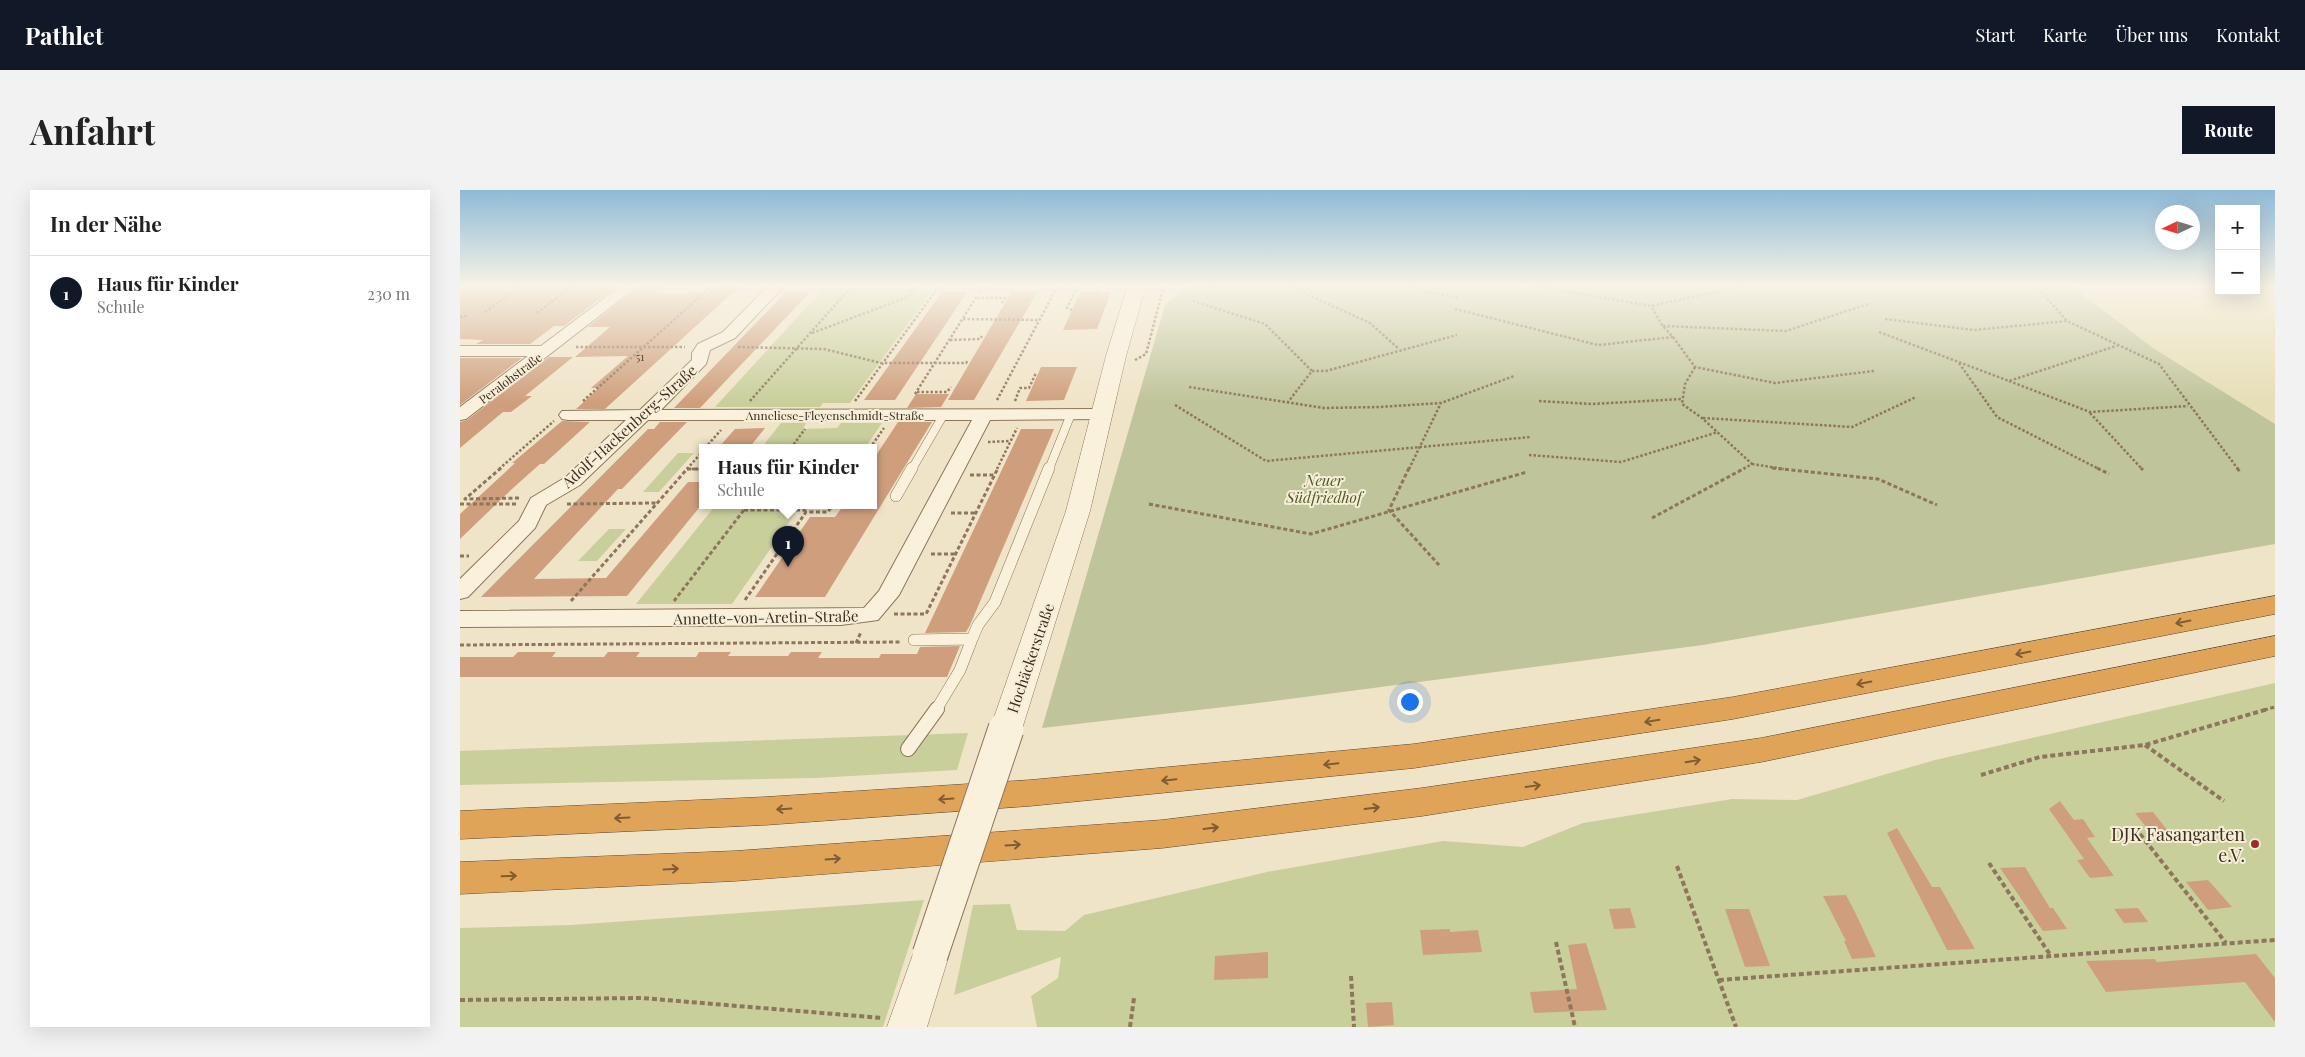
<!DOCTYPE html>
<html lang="de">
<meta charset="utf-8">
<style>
body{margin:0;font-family:"Playfair Display",serif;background:#f2f2f2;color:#222}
.controls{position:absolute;right:15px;top:15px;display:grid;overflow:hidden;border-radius:0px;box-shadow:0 5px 20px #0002}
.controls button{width:45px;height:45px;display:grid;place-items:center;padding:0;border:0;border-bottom:1px solid #e0e0e0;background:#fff;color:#222;font:25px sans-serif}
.compass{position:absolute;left:1695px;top:15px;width:45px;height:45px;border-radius:50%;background:#fff;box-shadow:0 5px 20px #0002;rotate:266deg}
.you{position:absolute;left:949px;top:511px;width:18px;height:18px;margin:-12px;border:4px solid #fff;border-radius:50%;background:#1a73e8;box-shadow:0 0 0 8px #1a73e833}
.badge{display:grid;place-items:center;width:32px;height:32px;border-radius:50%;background:#111827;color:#fff;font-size:16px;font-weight:700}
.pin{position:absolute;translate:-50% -41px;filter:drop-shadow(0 1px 2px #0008)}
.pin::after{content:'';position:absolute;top:26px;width:18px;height:15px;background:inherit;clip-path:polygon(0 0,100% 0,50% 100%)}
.popup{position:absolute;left:239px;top:254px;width:178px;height:65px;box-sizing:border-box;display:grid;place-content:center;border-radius:0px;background:#fff;filter:drop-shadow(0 1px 4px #0005);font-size:16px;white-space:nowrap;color:#767676}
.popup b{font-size:19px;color:#222}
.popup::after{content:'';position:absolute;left:50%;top:100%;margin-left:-10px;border:10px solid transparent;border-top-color:#fff}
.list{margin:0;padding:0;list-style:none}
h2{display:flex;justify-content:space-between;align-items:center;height:65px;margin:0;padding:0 20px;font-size:21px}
h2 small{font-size:16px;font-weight:400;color:#767676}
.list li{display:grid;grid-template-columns:32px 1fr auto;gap:15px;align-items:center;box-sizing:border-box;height:75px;padding:0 20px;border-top:1px solid #e0e0e0}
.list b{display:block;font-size:19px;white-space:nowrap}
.list p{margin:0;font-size:16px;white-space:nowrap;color:#767676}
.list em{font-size:16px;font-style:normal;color:#767676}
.map{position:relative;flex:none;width:1815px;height:837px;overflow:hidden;border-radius:0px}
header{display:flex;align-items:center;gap:30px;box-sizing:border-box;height:70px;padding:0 25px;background:#111827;color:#fff}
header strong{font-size:24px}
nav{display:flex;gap:28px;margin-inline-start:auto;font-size:18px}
.intro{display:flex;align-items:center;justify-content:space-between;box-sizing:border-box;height:120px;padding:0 30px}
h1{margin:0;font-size:35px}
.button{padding:12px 22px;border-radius:0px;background:#111827;color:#fff;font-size:18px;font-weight:700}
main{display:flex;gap:30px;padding:0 30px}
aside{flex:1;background:#fff;border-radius:0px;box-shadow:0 5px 20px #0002}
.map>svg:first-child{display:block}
</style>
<header>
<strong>Pathlet</strong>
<nav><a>Start</a><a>Karte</a><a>Über uns</a><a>Kontakt</a></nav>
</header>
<div class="intro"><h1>Anfahrt</h1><a class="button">Route</a></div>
<main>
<aside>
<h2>In der Nähe<small></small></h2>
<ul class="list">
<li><span class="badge">1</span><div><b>Haus für Kinder</b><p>Schule</p></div><em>230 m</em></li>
</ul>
</aside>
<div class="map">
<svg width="1815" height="837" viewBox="0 0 1815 837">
<rect width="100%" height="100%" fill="#f0e4c8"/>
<path fill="#e6deb5" d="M1610,95H1759V101H1796V95H1815V234L1693,158Z"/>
<path fill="#c9cf9b" d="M364,98H452L450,101H472L390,213H363L360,217H255Z
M321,233H346L343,239L377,238L381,233H422L405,258H301Z
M218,263H234L199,302H183Z
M255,316H367L366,318H339L272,414H176Z
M149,339H166L137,371H118Z
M1815,493V837H577L571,806L598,788L601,767L494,805L513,715L550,714L557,740L605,741L624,725L807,682L983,651L1063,657L1123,633L1272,609L1337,610L1475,570Z
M508,543L497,580L356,588L0,595V561Z
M464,710L423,837H0V738L111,735Z"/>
<path fill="#bfc49a" d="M729,95H1610L1693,158L1815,234V354L1243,455L790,514L582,538L705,115Z"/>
<path fill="#cf9f7d" d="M0,95H158L104,136H94L70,154H16L23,150L0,149Z
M181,95H205L195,103L250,102L258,95H281L145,219H116L139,198H131L168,166L115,167L150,137H128Z
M327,101H351L240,218H214Z
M552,101H578L514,210H488Z
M482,102H507L435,210H404Z
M620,102H651L637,139L603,140Z
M89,167H113L65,206H72L51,222H43L0,258V232L7,230Z
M0,168H62L0,215Z
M581,177H617L604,210L566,211Z
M456,204H489L481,217L447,218Z
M102,231L130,232L84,274H80L52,299L0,349V324L55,273H52Z
M200,232H227L162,299H158L74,389L146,388L228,292H243V313L167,406L21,407L188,239H194Z
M438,232H472L365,407H295L350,327H375L383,316H413V270Z
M305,238L289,258H258L275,239Z
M561,239H594L510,435L506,442L465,443Z
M500,456L487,487H0V467H53L58,462H96L92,467H144L148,462H180L176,467H236L239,462H271L268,466H328L331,462H362L358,468H419L421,464H457L460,457Z
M1600,611L1614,630L1623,629L1635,647L1627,648L1654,686L1630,688L1617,670L1624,669L1589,619Z
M1693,622L1708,641L1690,642L1675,623Z
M1437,638L1472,697H1480L1515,759L1487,760L1427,643Z
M1565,677L1590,718H1593L1607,739L1583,741L1540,678Z
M1748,690L1772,717L1748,720L1726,692Z
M1386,705L1395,722L1416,767L1392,769L1384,751H1386L1363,706Z
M1170,718L1176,738L1154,739L1149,719Z
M1678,718L1688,732L1664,733L1654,719Z
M1265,719H1289L1310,776L1285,777Z
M990,739V742L1018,740L1022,762L963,765L960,740Z
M1126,753L1147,820L1074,823L1070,802L1117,799L1108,755Z
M808,762V788L754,790L755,766Z
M1796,764L1815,788V832L1785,792L1646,802L1626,771L1695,769L1697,772Z
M932,812L934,835L908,837L906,813Z"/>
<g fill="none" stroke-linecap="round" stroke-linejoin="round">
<g stroke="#8d765c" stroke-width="9">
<path id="service-far2" d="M452,279L484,224
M589,279L611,224"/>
</g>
<g stroke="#8d765c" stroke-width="12">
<path id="service-far1" d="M436,306L452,278
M454,450L512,449L518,435L535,412L589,278
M476,520L500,480L512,449"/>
</g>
<g stroke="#8d765c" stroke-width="16">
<path id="service" d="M448,559L477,519"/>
</g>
<g stroke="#8d765c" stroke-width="2">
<path id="minor" d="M162,95H179L6,229L0,230V217L68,166H0V156H81Z
M309,95H325L275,148L250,160L246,174L201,220L642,219L648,220L651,224L648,228L642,229L530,230L439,405L418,430L381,435L0,437V421L404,418L419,401L512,230H188L120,295L86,315L75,338L8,407L0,409V389L59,331L71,308L106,287L166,230H108L102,229L99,225L102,221L180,220L232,170V163L238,154L263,142Z"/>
</g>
<g stroke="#8d765c" stroke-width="1">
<path id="tertiary" d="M668,95H686L666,166L630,321L562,539L557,547L546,551L535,547L530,539L606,321L646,166Z
M470,747L483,753L489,765L467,837H427L457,753Z"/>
</g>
<g stroke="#5b4430" stroke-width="1">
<path id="motorway" d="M1815,406V424L1273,529L954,578L570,616L305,635L0,649V621L305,607L570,590L954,554L1273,507Z
M1815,446V466L1301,572L962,626L702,658L275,691L0,704V672L275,661L702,630L962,598L1301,548Z"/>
</g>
<path stroke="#8d765c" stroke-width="2.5" stroke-dasharray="2.5 2" stroke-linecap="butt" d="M733,95L754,98
M827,95L910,133L939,159
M938,95L998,108
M1068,95L1191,116L1288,95
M1478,95H1514
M1575,95L1607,131L1699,174L1778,279
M53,97H56L54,99
M520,102L527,95
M638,102L640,97
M517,108H545L542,113
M733,111L805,134L852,181L828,212
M995,119L1138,155L1213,147L1202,135L1191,116
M612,120L607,118L618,95
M25,122L63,95
M77,123L114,95
M0,127L7,126
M503,129L579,130
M1425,129L1514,140L1607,131
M1203,136L1326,141L1411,113
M1419,142L1549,191L1659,155
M352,143L448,107L457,95
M1213,147L1235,177L1315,193L1414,181
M490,150L520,149L522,146
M116,157H225
M278,157L364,159L421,173H506L508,170
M675,170L686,164L704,95
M1499,173L1537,227L1639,279
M1235,177L1225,194L1222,214L1242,228L1292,274L1283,279
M852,181H866L997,145
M1549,191L1630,222L1728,216
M729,197L864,218L919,217L981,213L1054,186
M457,202H487L491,197
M455,204L517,106
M537,210L598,95
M123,211L253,95
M290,211L391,97
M395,211L480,95
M555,211L560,198H569L576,183
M1079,211L1133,214L1221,209
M715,215L806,271L1071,247
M1630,223L1682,279
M1243,228L1392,237L1456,207
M528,252L550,251
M245,258L261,240
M331,258L345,239
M402,258L411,256
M410,258L424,238
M1069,265L1161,272L1258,242
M1292,274L1324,279
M39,279L94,231
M227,279H243
M227,279L243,261
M537,279L557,238
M949,279L981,213"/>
<path stroke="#8d765c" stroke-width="3" stroke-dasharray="4 2.5" stroke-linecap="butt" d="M41,278L5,309L61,308
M949,278L929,320L979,375
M1312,278L1418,289L1477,315
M1637,278L1649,284
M1681,278L1683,280
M1777,278L1780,282
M227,279H243
M510,285H534
M0,314H58
M107,314L196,313
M689,314L851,344L1067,282
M372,317H382
M284,320H344L346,322
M491,323H515
M1192,328L1285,278
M471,364H495
M0,366H9
M285,410L346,322H368L372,316
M111,411L228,278
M214,411L287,316
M434,424H466L538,278
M396,453L401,442
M0,455L441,452
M1804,520L1815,517"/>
<path stroke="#8d765c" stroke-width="4" stroke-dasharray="5 3" stroke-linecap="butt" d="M1685,555L1764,611
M1521,585L1580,567L1685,555L1808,519
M1680,644L1766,753
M1529,673L1591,766
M1217,676L1276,837
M1096,752L1115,837
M891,786L894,837
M1259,790L1815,750
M0,810L182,808L422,828
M670,837L674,808"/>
<use href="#service-far2" stroke="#faf1dc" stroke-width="8"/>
<use href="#service-far1" stroke="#faf1dc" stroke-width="11"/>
<use href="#service" stroke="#faf1dc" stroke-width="14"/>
<use href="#minor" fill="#faf1dc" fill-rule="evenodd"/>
<use href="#tertiary" fill="#faf1dc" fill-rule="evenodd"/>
<use href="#motorway" fill="#e0a458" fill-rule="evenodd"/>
<g stroke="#8d765c" stroke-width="37" stroke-linecap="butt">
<path id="tertiary-bridge" d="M470,765L546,539"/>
</g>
<use href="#tertiary-bridge" stroke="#faf1dc" stroke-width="35"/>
</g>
<defs><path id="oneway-shaft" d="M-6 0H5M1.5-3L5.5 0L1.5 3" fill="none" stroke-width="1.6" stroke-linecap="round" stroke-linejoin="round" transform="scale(1.25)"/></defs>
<g stroke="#7e5d36">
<use href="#oneway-shaft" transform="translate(1723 432) rotate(169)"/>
<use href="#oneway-shaft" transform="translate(1563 463) rotate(169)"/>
<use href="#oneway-shaft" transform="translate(1404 493) rotate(169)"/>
<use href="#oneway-shaft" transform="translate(1192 531) rotate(171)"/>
<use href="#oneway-shaft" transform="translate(1233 571) rotate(-9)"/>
<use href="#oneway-shaft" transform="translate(871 574) rotate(174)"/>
<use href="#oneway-shaft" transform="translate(709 590) rotate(174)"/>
<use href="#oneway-shaft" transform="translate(1073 596) rotate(-8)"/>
<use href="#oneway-shaft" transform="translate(486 609) rotate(176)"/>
<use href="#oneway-shaft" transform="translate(912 618) rotate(-7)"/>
<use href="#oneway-shaft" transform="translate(324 619) rotate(176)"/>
<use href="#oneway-shaft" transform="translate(162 628) rotate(177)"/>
<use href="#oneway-shaft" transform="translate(751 638) rotate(-7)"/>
<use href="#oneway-shaft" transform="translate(553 655) rotate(-4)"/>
<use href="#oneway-shaft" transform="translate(373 669) rotate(-4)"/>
<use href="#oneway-shaft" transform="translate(211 679) rotate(-3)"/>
<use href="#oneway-shaft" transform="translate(49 686) rotate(-2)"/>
</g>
<linearGradient id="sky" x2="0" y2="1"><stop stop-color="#8fbad6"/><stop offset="0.45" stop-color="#f8f3e6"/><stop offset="1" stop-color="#f8f3e6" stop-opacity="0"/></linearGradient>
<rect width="1815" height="213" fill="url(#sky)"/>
<circle fill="#9e2a2b" stroke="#f7eed8" stroke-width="2" cx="1795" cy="654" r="5"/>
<g text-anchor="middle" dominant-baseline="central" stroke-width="4" stroke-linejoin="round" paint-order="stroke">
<g font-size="11" fill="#624a37">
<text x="180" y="166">51</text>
</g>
<g font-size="12" fill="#3d2e20" stroke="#f7eed8">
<text transform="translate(50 188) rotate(-37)">Peralohstraße</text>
<text x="375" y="225">Anneliese-Fleyenschmidt-Straße</text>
</g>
<g font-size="15" fill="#3d2e20" stroke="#f7eed8">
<text transform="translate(169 236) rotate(-42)">Adolf-Hackenberg-Straße</text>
<text transform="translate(306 427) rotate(-1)">Annette-von-Aretin-Straße</text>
<text transform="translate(570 468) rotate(-71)">Hochäckerstraße</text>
</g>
<g font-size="15" font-style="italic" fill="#4d5a26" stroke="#f7eed8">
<text x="864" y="290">Neuer<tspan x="864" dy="17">Südfriedhof</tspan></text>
</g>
<g font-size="18" fill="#3d2e20" stroke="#f7eed8" text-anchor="end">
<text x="1785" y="644">DJK Fasangarten<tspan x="1785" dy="21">e.V.</tspan></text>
</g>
</g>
</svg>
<div class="controls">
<button>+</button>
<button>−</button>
</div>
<svg class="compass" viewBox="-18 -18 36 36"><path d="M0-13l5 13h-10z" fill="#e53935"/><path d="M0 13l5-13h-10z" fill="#767676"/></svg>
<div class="you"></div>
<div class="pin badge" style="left:328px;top:377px">1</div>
<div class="popup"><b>Haus für Kinder</b>Schule</div>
</div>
</main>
